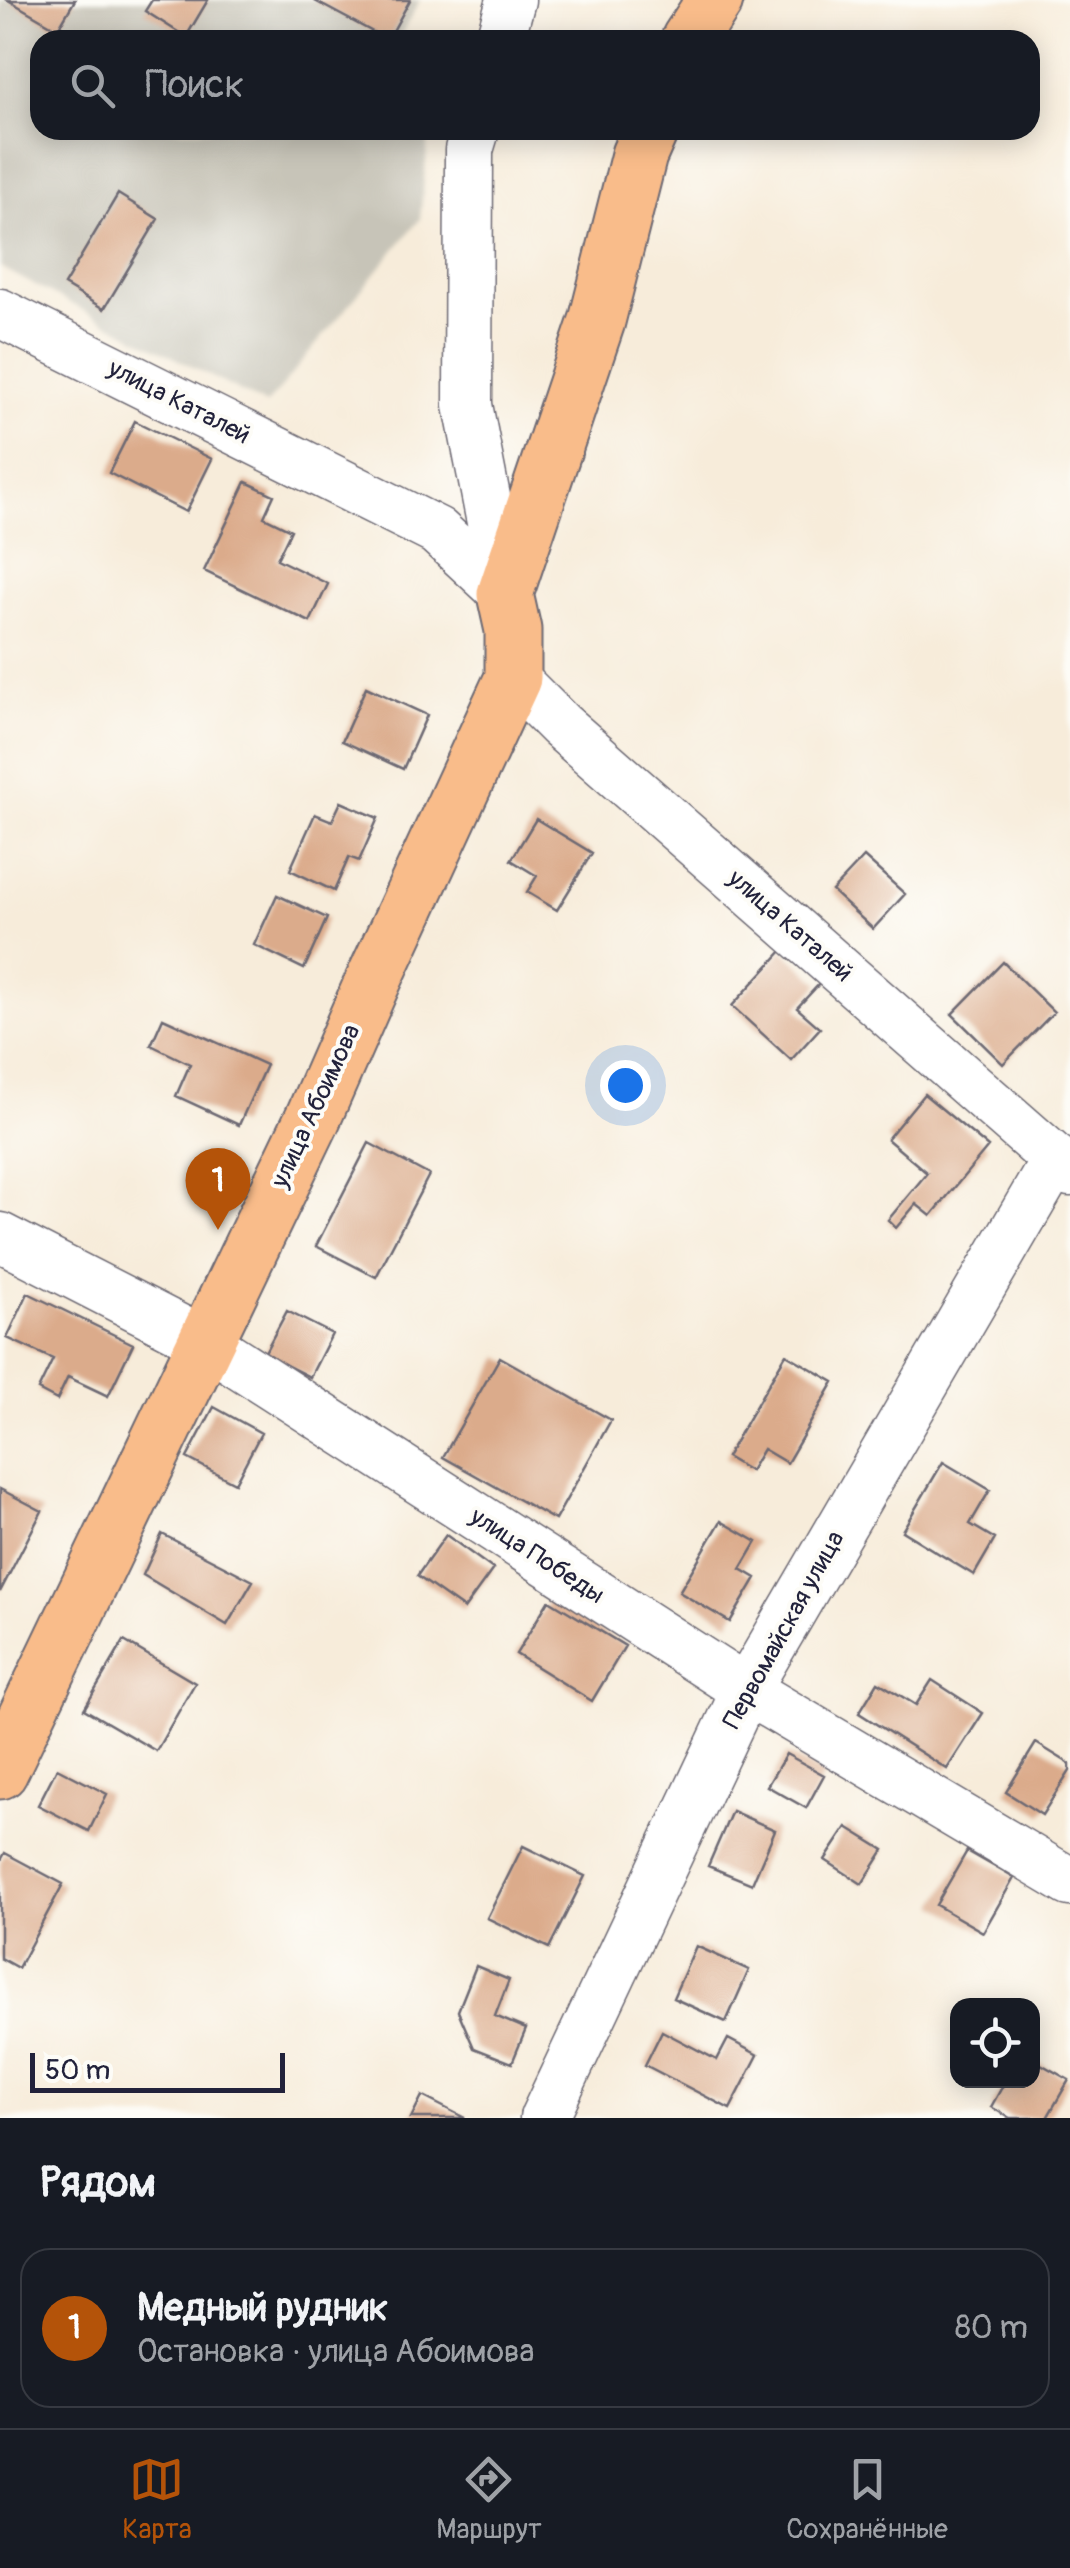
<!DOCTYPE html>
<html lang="ru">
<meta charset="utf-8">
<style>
body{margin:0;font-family:Pangolin,sans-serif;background:#242831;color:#f1f3f6}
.controls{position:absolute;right:30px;bottom:30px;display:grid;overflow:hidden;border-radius:20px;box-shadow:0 5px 25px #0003}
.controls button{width:90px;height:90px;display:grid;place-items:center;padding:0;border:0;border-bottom:2px solid #363941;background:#171b24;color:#f1f3f6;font:50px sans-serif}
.scale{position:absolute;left:30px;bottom:25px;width:255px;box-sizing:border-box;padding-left:10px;border:5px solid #22223b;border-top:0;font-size:28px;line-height:35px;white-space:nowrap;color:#22223b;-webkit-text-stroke:8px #fdfcf7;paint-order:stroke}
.you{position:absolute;left:625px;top:1085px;width:35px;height:35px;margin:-25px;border:8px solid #fff;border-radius:50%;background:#1a73e8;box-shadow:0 0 0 15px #1a73e833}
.badge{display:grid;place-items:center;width:65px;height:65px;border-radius:50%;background:#b45309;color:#fff;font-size:32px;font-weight:700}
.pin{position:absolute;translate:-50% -82px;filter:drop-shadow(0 2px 5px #0008)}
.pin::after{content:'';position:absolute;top:52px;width:35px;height:30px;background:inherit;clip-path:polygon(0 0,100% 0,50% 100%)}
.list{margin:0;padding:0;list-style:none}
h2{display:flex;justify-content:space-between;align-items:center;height:130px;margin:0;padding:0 40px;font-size:42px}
h2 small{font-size:32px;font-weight:400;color:#9ea1a6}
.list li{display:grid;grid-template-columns:65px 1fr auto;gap:30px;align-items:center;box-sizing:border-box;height:160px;margin:0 20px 20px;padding:0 20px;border:2px solid #363941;border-radius:30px}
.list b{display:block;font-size:38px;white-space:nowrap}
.list p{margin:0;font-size:32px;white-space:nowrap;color:#9ea1a6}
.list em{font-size:32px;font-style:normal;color:#9ea1a6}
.icon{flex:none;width:55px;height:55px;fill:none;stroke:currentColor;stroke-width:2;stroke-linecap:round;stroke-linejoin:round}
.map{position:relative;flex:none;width:1070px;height:2118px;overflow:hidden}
.search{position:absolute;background:#171b24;box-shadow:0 5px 25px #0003;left:30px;right:30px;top:30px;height:110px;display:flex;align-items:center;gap:25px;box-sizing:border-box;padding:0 35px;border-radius:30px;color:#9ea1a6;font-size:38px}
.sheet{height:310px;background:#171b24}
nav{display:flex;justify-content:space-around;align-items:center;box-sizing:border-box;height:140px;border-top:2px solid #363941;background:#171b24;font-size:28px;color:#9ea1a6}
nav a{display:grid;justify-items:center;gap:5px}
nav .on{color:#b45309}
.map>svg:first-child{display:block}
</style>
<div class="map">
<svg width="1070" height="2118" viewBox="0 0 1070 2118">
<rect width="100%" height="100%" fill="#fdfcf7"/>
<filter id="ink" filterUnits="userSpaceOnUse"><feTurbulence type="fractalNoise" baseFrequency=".01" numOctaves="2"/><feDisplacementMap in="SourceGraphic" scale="20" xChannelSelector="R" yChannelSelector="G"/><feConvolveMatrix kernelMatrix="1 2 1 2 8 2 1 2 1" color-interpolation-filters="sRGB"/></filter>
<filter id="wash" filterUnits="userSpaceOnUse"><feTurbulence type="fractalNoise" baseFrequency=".0048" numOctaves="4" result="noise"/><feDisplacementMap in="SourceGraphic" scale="40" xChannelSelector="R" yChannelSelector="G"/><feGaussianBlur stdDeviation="2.25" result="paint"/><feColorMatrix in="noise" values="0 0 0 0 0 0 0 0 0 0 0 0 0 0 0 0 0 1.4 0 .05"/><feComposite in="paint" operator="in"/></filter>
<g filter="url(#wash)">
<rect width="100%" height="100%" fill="#f7ecda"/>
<path fill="#c7c4b8" d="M0,0H420L398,40H40V130H429L420,219L266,405L0,267Z"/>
<g id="blocks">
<path fill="#dbab8b" d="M8,0H75L58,29Z
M152,0H208L186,37L145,11Z
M313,0H410L388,40Z
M118,194L158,219L104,309L64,285Z
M135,421L212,459L186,512L109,473Z
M246,482L274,495L264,517L291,530L277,559L328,584L310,622L204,571Z
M366,687L427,715L403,769L342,741Z
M341,802L378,818L359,861L349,857L334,891L290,870L315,814L332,821Z
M536,819L592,853L557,910L527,892L537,876L511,860Z
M864,857L905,894L873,929L832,891Z
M277,895L327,918L304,969L254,945Z
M783,950L820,983L797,1008L820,1028L791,1060L732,1006Z
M1003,962L1054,1012L1003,1064L952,1014Z
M163,1018L266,1065L239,1125L176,1096L190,1064L151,1045Z
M924,1094L988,1147L931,1216L916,1204L896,1228L888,1220L927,1173L887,1139Z
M369,1143L429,1175L376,1277L316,1246Z
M28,1293L133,1344L108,1396L68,1377L57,1400L38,1390L53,1359L7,1338Z
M287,1311L332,1334L310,1377L264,1354Z
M786,1354L834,1382L787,1463L763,1449L750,1471L726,1457Z
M500,1357L611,1420L555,1520L443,1457Z
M214,1407L261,1433L235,1483L187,1458Z
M943,1462L990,1490L970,1524L995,1539L974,1575L902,1531Z
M0,1489L42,1511L0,1592Z
M721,1521L757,1542L741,1569L756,1578L730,1622L679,1592Z
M162,1534L253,1581L227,1625L143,1575Z
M446,1535L493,1569L464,1609L417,1576Z
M549,1600L625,1646L592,1701L516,1654Z
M124,1641L195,1683L156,1751L84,1709Z
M932,1680L983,1713L947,1769L859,1713L878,1682L916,1705Z
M1036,1743L1070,1764V1771L1042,1815L1006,1792Z
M786,1754L824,1775L806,1808L767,1786Z
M57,1768L107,1794L89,1831L38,1805Z
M732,1811L775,1830L752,1884L708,1866Z
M847,1827L884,1850L862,1884L825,1860Z
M523,1846L585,1876L549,1948L487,1918Z
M967,1851L1014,1878L983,1932L936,1905Z
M5,1853L63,1884L18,1968L0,1958V1862Z
M696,1946L749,1970L726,2022L673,1998Z
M476,1966L509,1980L495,2016L526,2029L512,2063L474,2048L458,2011Z
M662,2031L717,2060L728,2039L758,2055L730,2109L645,2065Z
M1032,2059L1069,2080L1047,2118H1010L991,2107L1006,2080H1032Z
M422,2096L465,2118H411Z"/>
</g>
</g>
<g filter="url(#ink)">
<use href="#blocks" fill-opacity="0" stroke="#6d6973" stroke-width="2.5"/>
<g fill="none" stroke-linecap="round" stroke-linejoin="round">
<g stroke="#6d6973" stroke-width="51">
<path id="minor" d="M500,40L511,0
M475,130L469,150L468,405L505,594
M0,313L437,531L505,594
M513,678L560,725L1070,1172
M0,1237L205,1342L746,1690L1070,1882
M544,2118L746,1690L1056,1159"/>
</g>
<g stroke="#6d6973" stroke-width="59">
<path id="major" d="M689,40L715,0
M0,1771L313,1118L370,988L513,678V630L505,594L597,321L639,155L650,130"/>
</g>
<use href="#minor" stroke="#fff" stroke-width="48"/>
<use href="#major" stroke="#f9bc8a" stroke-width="55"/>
</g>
</g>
<g text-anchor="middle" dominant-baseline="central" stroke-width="8" stroke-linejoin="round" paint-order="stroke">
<g font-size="25" fill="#22223b" stroke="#fdfcf7">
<text transform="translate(179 402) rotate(27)">улица Каталей</text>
<text transform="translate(790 926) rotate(41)">улица Каталей</text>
<text transform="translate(316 1106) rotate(-65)">улица Абоимова</text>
<text transform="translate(537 1556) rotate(33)">улица Победы</text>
<text transform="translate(784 1630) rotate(-61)">Первомайская улица</text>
</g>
</g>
</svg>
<div class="controls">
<button><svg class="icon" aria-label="locate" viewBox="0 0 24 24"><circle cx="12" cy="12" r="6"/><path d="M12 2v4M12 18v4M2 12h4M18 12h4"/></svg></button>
</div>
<div class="scale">50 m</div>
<div class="you"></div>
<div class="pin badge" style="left:218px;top:1230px">1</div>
<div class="search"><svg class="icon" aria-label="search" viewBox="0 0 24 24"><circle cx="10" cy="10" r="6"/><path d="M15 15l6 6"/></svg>Поиск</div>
</div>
<section class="sheet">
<h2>Рядом<small></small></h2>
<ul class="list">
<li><span class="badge">1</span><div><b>Медный рудник</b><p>Остановка · улица Абоимова</p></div><em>80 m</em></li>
</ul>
</section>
<nav>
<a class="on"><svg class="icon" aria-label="map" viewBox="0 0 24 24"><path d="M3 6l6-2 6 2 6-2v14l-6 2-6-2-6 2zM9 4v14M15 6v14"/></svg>Карта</a>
<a><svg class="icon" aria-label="directions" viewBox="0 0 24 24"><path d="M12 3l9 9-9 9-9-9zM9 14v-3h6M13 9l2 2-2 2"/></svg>Маршрут</a>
<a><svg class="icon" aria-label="saved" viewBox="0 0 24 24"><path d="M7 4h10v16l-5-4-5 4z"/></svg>Сохранённые</a>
</nav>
